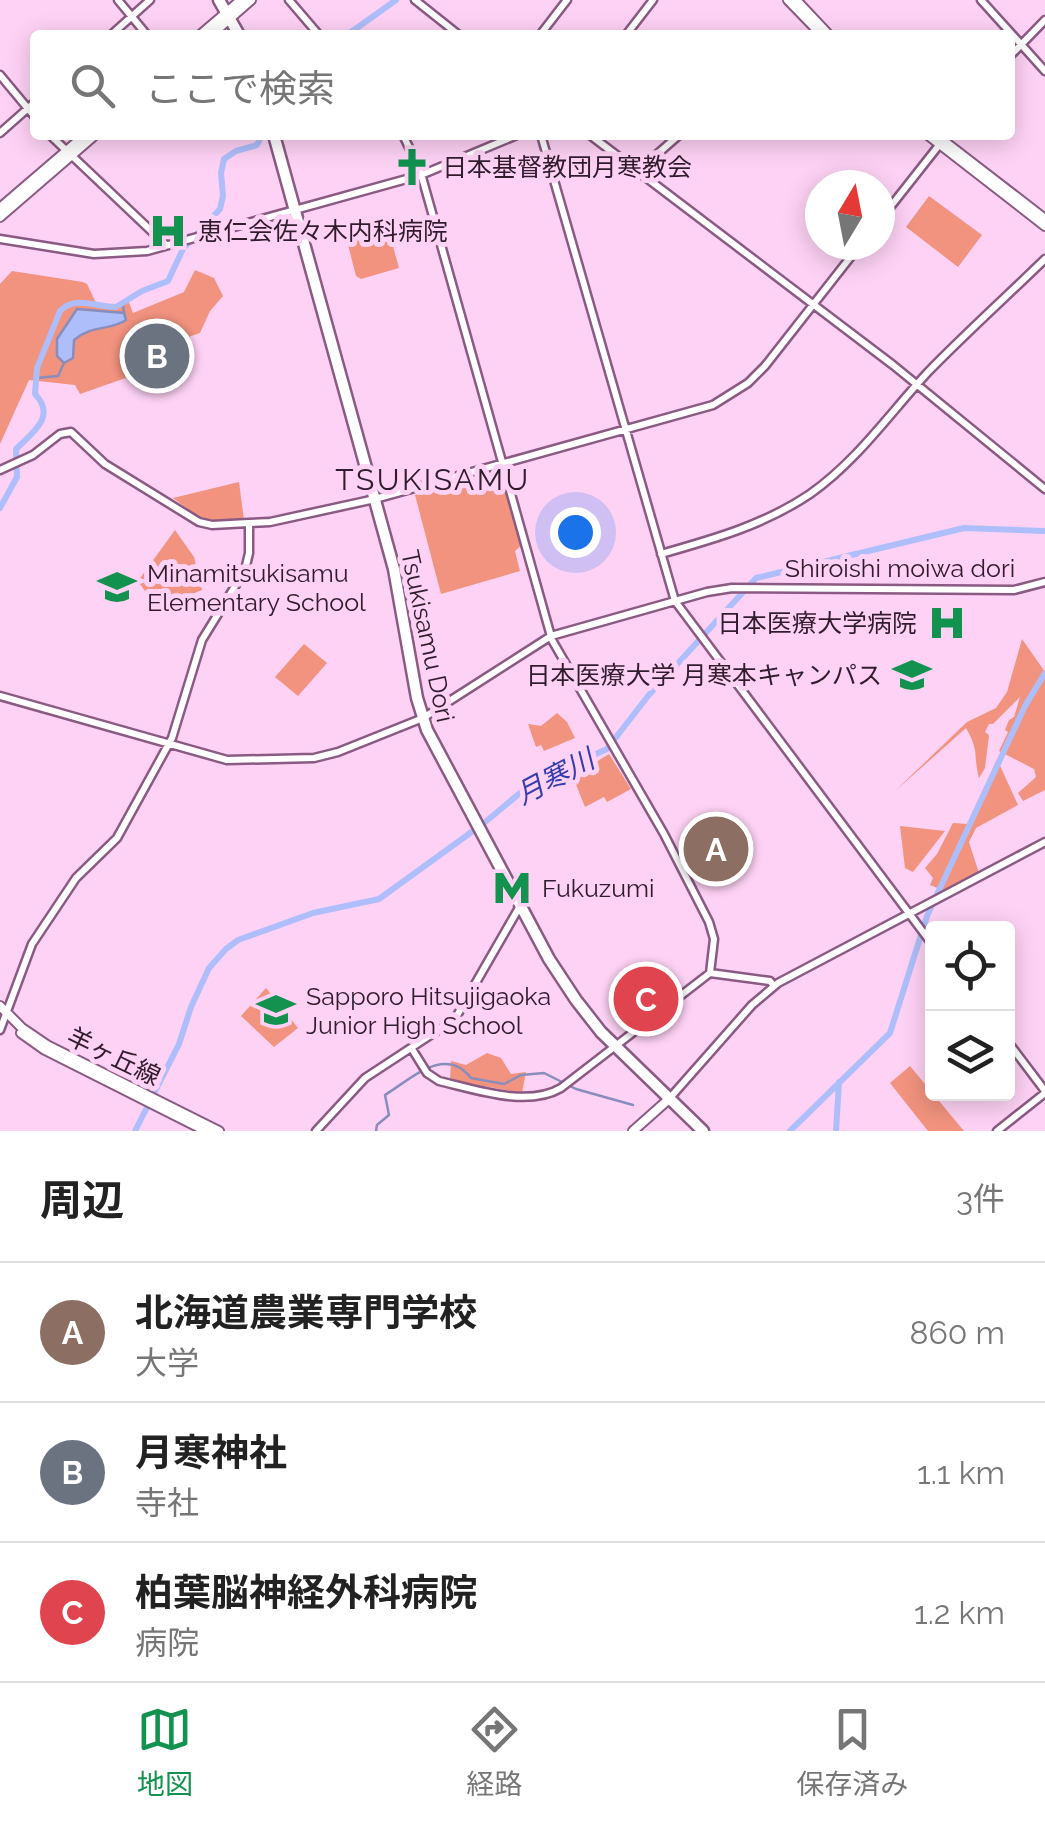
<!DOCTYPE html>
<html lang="ja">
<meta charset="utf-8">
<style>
body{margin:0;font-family:Raleway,"Noto Sans JP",sans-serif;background:#f2f2f2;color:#222}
.controls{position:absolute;right:30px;bottom:30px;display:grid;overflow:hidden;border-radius:10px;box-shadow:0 5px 25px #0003}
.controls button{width:90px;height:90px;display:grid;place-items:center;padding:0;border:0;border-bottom:2px solid #e0e0e0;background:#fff;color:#222;font:50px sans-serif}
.compass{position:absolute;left:805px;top:170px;width:90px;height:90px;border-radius:50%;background:#fff;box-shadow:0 5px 25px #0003;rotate:10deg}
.you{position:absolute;left:575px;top:532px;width:35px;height:35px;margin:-25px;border:8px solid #fff;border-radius:50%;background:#1a73e8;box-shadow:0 0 0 15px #1a73e833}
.badge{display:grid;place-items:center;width:65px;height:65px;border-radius:50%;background:#12914f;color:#fff;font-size:32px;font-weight:700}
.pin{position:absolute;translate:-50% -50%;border:5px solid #fff;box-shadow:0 2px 10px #0006}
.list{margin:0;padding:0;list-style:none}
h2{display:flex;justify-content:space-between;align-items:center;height:130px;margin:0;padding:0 40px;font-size:42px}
h2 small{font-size:32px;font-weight:400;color:#767676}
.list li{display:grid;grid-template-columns:65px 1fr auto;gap:30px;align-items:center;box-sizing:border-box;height:140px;padding:0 40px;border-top:2px solid #e0e0e0}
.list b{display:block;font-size:38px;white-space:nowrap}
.list p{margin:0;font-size:32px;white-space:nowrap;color:#767676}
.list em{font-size:32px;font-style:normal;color:#767676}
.icon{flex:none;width:55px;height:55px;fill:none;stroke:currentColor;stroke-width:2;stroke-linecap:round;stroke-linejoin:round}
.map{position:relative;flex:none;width:1045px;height:1131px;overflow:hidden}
.search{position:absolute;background:#fff;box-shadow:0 5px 25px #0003;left:30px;right:30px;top:30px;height:110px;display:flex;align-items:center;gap:25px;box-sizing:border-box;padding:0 35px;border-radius:10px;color:#767676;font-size:38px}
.sheet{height:550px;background:#fff}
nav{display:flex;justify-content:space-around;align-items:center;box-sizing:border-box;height:140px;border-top:2px solid #e0e0e0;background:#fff;font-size:28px;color:#767676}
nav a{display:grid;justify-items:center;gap:5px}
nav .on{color:#12914f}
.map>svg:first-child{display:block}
</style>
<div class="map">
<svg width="1045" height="1131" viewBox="0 0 1045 1131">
<rect width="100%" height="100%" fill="#fed2f5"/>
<path fill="#f1937e" d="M929,196L982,235L958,267L906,227Z
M386,221L399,268L361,279L356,276L345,233Z
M195,270L214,278L223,296L210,311L200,333C174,340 164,359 134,358V366H141L140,373L80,394L75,385L29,380L0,444V284L12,271L83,282L87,284L97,305H119L128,300L133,313L184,292Z
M486,481L501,491H508L523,544L515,551L520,571L441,594L415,495L445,485L448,491Z
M239,482L244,520L204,521L173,498Z
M175,530L194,557L202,590L157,608L138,581Z
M1022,639L1045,672V790L1023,801L1018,793L1036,777L1034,769L999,751L1008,732L1005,730L1009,720L1014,717L1020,697L993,724H989L985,732L989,735L985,768L979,778C973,756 980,752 966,728L894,792L967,722L996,708L1007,692Z
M304,644L327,663L298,696L275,677Z
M557,713L567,722L575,738L544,751L541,745L536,747L528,724L541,726Z
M609,754L631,789L607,802L604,797L585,807L571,772L593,764Z
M997,759L1018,805L976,828L969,842L979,873L945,891L930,885L933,878L925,868L937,854L953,823L968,824Z
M900,826L945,831L913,872L905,868Z
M266,988L298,1028L274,1047L241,1016Z
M487,1053L501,1058L511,1074L526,1072L522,1093L450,1080L451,1061L466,1065Z
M910,1066L964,1131H928L890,1083Z"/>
<path fill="#aebefa" stroke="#888dbc" stroke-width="2.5" d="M77,309L124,313L126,320C110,331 93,324 74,340L73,358L64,363L57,356V339Z"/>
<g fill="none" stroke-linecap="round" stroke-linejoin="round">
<path stroke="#888dbc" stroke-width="2.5" d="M123,305L124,313
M36,378L58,376L64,363
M376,1131L377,1125L389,1115L385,1095C412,1078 446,1045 471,1078L504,1084L521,1075L544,1073L576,1089L633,1105"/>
<path stroke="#aebefa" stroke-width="6" d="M347,35L396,0
M0,508L17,477L16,449C32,433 57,417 35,394L37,368L60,311C75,295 96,307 116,307L142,291L168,281L183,249L220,209L223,196L221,173L224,159L236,151L257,145L262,135
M135,1131L179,1044L191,1007L209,968L226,949L238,940L313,913L379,899L484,823L532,783L607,749L648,696L756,578L964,528L1045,531
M790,1131L890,1033L927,916L1025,706L1045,673
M836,1131L839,1082"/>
<g stroke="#8a5a82" stroke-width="11">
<path id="secondary" d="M118,0L147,35
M289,0L319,35
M415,0L459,35
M981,0L1045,71
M111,35L150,0
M540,35L567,0
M626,35L653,0
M1010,56L1045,20
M0,75L35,117
M0,133L35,102
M50,135L165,244
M403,135L420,170L552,640L664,834L709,922L714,939L710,973L770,981L774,986
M541,135L675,601L932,944
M590,135L893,365L1045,489
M638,171L679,135
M880,220L947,135
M0,239L94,254L147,251L421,175L517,135
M0,470L33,455L60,434L71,432L105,464L199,522L212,525L249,523
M661,554C714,539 764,525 810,494C857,461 890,413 928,372C966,333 1006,297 1045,259
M0,696L227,760L314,758L338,752L423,718L551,636L707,592L732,588L1014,590L1045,582
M0,1030L32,944L76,878L117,838L172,738L202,640L245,570L249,553V523L270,522L375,499L713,405L748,383L765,366L860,245
M1008,1042L1045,1091
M412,1049L427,1073L439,1081C474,1089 527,1108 561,1088L710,973
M669,1099L752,1005L778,983L1045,842
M316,1131L365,1078L455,1019L520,906
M997,1131L1045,1093"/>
</g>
<g stroke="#8a5a82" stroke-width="12">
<path id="primary" d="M788,0L822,35
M796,0L829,35
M200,35L241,0
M211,35L251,0
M928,135L1045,226
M936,135L1045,219
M0,208L85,135
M0,217L95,135
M0,1006L22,1028L47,1045L219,1131
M21,1033L45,1050L206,1131
M633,1131L669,1099"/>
</g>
<g stroke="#8a5a82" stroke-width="15">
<path id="highway" d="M219,0L239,35
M274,135L394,569L417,698L427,730L549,959L576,1000L601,1032L703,1131"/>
</g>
<use href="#secondary" stroke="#fff" stroke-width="6"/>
<use href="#primary" stroke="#fff" stroke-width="8"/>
<use href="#highway" stroke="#fff" stroke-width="10"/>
</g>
<defs>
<g id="church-bare" transform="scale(3)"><path d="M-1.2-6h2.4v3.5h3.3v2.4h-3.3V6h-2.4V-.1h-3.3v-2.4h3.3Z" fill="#12914f" stroke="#fed2f5" stroke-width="2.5" paint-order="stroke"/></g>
<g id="hospital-bare" transform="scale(3)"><path d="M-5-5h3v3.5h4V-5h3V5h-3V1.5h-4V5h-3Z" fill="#12914f" stroke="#fed2f5" stroke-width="2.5" paint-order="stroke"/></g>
<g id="school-bare" transform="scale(3)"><path d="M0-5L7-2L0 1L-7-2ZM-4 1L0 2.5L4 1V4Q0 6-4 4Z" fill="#12914f" stroke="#fed2f5" stroke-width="2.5" paint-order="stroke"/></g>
<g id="university-bare" transform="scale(3)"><path d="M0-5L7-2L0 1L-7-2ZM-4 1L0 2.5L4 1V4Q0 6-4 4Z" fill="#12914f" stroke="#fed2f5" stroke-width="2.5" paint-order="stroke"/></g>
<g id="metro-bare" transform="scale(3)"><path d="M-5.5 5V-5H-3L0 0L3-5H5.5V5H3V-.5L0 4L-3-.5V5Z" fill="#12914f" stroke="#fed2f5" stroke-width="2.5" paint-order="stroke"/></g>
</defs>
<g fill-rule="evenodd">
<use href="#church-bare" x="412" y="167"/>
<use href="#hospital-bare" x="168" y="231"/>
<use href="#school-bare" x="117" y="587"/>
<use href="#hospital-bare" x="947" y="623"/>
<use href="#university-bare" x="912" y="675"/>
<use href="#metro-bare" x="512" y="888"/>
<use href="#school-bare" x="276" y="1010"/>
</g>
<g text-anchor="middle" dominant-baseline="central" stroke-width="10" stroke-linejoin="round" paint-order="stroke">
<g font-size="25" fill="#311c2d" stroke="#fed2f5" text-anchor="start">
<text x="442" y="167">日本基督教団月寒教会</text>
<text x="198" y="231">恵仁会佐々木内科病院</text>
<text x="147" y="573">Minamitsukisamu<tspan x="147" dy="29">Elementary School</tspan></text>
<text x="917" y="623" text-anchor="end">日本医療大学病院</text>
<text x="882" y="675" text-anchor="end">日本医療大学 月寒本キャンパス</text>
<text x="542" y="888">Fukuzumi</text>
<text x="306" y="996">Sapporo Hitsujigaoka<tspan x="306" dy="29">Junior High School</tspan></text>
</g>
<g font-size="25" fill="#311c2d" stroke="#fed2f5">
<text x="900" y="568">Shiroishi moiwa dori</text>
<text transform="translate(428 636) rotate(78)">Tsukisamu Dori</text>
<text transform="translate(114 1056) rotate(26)">羊ヶ丘線</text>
</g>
<g font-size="28" font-style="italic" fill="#343dad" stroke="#fed2f5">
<text transform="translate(555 777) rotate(-28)">月寒川</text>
</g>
<g font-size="30" letter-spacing="2.5" fill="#311c2d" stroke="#fed2f5">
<text x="433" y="479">TSUKISAMU</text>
</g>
</g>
</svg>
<div class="controls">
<button><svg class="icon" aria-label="locate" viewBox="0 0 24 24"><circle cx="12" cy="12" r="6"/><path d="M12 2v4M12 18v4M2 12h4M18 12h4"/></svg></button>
<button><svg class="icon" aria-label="layers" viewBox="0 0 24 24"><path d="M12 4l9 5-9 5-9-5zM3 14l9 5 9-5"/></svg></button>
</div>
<svg class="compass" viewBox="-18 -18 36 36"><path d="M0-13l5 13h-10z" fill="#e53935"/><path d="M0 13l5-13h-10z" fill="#767676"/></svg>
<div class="you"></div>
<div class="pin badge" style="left:716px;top:849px;background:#8d6e63">A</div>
<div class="pin badge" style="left:157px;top:356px;background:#6b7280">B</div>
<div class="pin badge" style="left:646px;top:999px;background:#e0444e">C</div>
<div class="search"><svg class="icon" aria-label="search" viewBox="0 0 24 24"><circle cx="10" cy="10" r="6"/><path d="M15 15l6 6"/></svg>ここで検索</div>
</div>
<section class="sheet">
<h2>周辺<small>3件</small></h2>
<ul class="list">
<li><span class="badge" style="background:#8d6e63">A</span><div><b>北海道農業専門学校</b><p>大学</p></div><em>860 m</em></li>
<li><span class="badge" style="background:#6b7280">B</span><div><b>月寒神社</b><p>寺社</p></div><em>1.1 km</em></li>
<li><span class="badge" style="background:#e0444e">C</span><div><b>柏葉脳神経外科病院</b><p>病院</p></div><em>1.2 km</em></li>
</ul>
</section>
<nav>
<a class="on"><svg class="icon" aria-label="map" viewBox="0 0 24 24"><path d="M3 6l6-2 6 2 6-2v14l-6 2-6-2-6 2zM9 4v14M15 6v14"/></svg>地図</a>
<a><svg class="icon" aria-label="directions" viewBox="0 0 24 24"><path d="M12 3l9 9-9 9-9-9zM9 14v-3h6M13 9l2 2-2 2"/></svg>経路</a>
<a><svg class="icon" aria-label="saved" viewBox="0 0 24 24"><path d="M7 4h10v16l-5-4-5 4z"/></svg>保存済み</a>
</nav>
